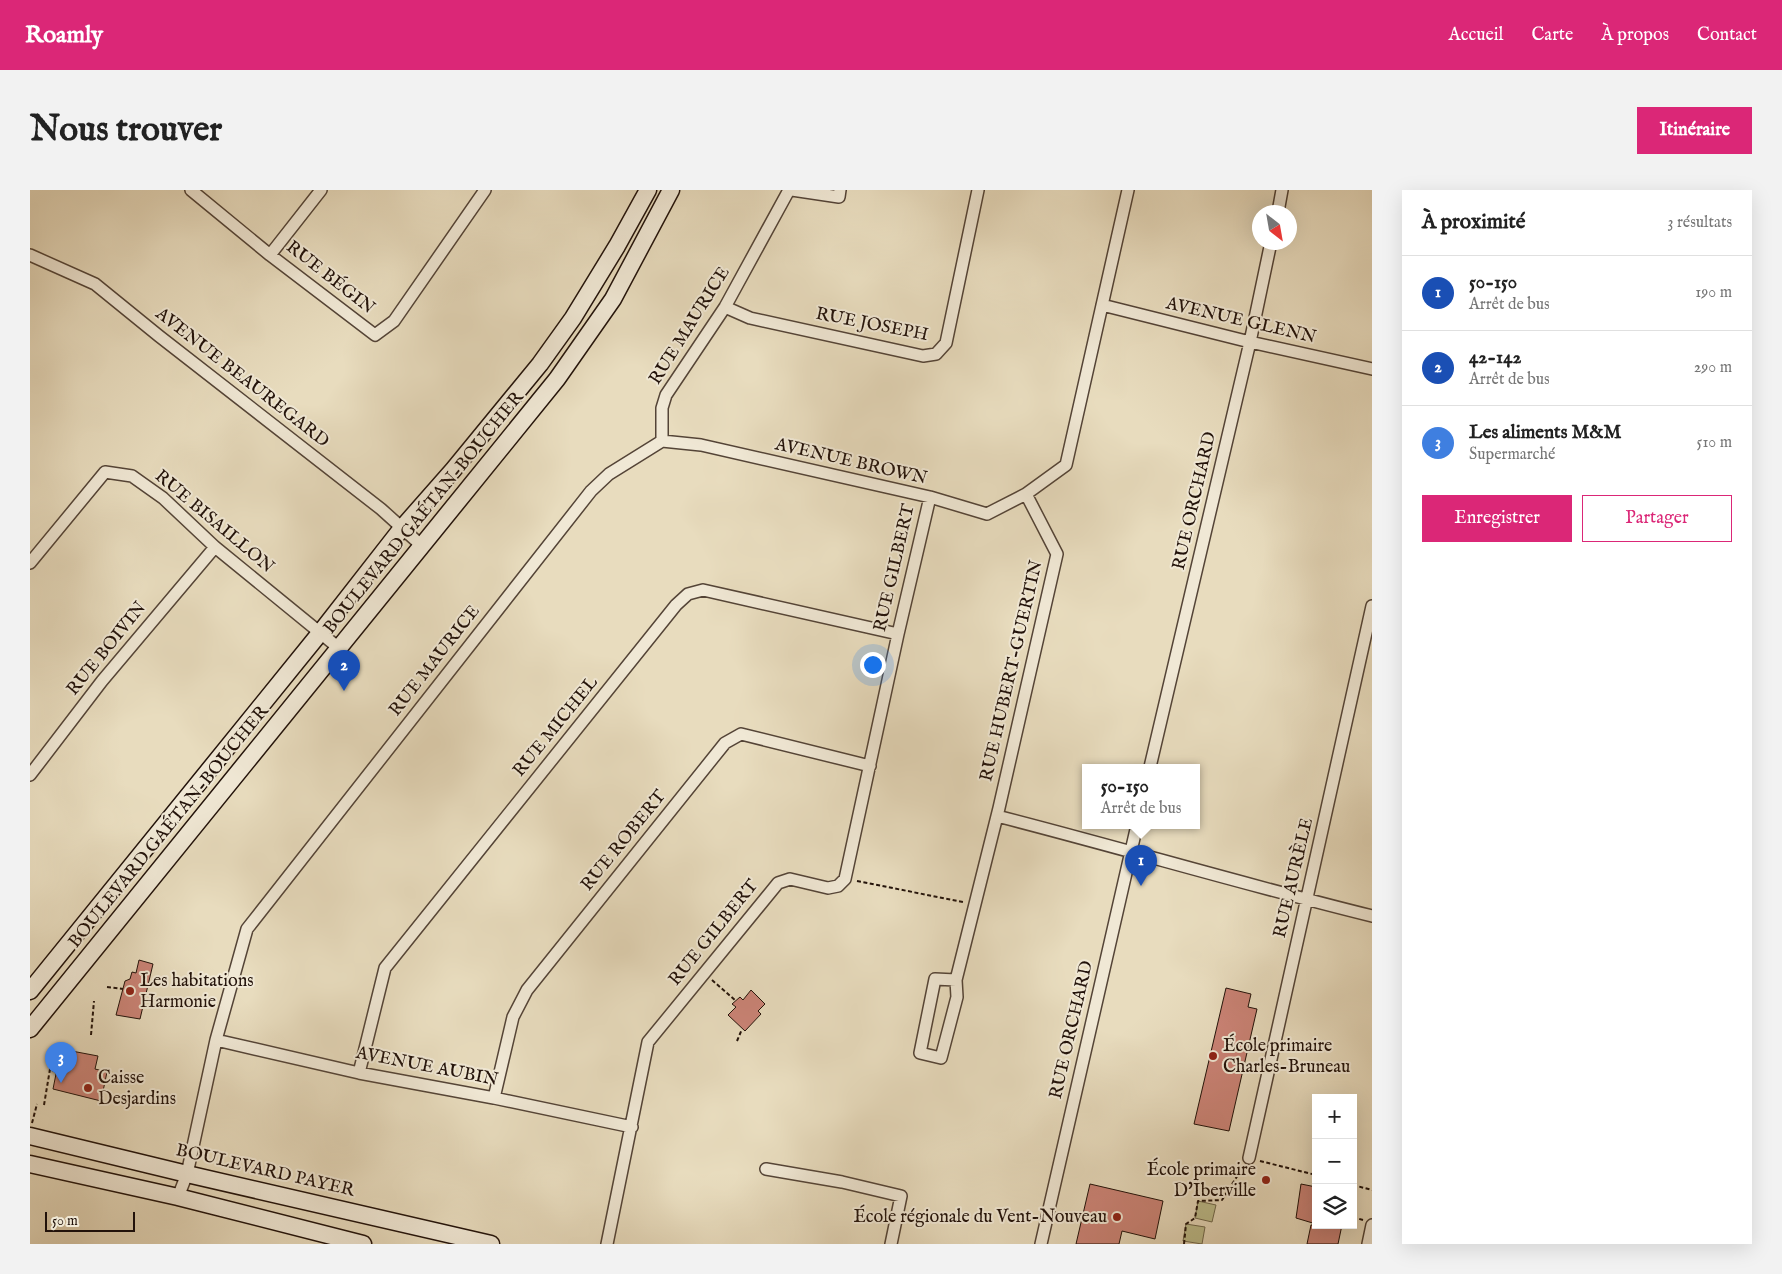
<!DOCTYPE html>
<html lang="fr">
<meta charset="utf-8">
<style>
body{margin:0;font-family:"IM FELL English",serif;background:#f2f2f2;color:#222}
.controls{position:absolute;right:15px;bottom:15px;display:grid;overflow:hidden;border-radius:0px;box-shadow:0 5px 20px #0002}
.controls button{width:45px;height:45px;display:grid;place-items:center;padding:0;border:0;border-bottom:1px solid #e0e0e0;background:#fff;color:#222;font:25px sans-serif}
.compass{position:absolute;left:1222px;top:15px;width:45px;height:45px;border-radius:50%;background:#fff;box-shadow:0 5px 20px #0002;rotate:149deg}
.scale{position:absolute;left:15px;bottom:12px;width:90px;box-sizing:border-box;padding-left:5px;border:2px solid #22120a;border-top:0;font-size:14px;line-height:18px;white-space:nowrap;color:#22120a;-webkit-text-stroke:4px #f0e8d5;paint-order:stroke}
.you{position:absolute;left:842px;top:474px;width:18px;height:18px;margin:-12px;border:4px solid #fff;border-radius:50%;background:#1a73e8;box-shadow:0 0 0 8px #1a73e833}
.badge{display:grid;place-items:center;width:32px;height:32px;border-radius:50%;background:#db2777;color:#fff;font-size:16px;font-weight:700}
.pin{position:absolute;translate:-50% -41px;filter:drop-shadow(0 1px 2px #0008)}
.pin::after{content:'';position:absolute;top:26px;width:18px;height:15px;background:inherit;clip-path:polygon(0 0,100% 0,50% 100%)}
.popup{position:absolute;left:1052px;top:574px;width:118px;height:65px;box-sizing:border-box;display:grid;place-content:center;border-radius:0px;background:#fff;filter:drop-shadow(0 1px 4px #0005);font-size:16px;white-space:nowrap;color:#767676}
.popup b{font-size:19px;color:#222}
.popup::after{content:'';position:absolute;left:50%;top:100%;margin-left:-10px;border:10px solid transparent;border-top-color:#fff}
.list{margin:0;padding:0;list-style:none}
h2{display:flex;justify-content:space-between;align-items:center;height:65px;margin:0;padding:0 20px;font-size:21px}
h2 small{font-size:16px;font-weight:400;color:#767676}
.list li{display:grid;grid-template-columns:32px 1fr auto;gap:15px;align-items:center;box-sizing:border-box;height:75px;padding:0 20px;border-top:1px solid #e0e0e0}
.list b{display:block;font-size:19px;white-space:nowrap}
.list p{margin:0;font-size:16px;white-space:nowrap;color:#767676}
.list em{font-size:16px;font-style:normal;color:#767676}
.actions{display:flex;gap:10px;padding:15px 20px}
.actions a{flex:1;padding:11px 0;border:1px solid #db2777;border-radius:0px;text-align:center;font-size:18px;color:#db2777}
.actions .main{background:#db2777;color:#fff}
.icon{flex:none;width:28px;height:28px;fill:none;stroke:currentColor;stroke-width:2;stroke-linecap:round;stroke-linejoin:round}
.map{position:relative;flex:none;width:1342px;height:1054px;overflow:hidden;border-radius:0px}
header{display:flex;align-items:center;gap:30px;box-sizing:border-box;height:70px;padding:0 25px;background:#db2777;color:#fff}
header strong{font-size:24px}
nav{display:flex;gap:28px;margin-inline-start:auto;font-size:18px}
.intro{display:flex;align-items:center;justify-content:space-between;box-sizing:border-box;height:120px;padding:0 30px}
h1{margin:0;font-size:35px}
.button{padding:12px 22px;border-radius:0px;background:#db2777;color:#fff;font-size:18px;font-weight:700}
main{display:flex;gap:30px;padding:0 30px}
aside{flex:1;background:#fff;border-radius:0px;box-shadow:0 5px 20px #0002}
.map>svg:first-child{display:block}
</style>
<header>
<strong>Roamly</strong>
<nav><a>Accueil</a><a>Carte</a><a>À propos</a><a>Contact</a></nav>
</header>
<div class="intro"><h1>Nous trouver</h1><a class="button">Itinéraire</a></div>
<main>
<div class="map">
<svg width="1342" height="1054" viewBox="0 0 1342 1054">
<rect width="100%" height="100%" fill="#e8dcbe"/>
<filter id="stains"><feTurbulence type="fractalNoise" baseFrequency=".004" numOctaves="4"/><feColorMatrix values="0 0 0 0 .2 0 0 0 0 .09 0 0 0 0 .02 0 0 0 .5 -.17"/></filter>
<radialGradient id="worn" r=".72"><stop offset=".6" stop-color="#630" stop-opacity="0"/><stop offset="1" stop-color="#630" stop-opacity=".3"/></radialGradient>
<path fill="#bdbe8d" stroke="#70684c" d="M1168,1011L1186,1015L1182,1032L1165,1028Z
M1156,1034L1175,1037L1172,1054L1153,1051Z"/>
<path fill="#cb8477" stroke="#22120a" d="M109,770L123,774L110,829L86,825L95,791L100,789L102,782L106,783Z
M1196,798L1221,804L1218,817L1227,819L1199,941L1164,934Z
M721,800L735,814L728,821L731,824L715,841L698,825L706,817L702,814L710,807L713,810Z
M31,859L68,866L65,879L77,882L71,911L23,899Z
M1060,994L1133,1011L1125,1049L1092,1041L1089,1054H1046Z
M1271,994L1286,997V1034L1266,1028Z
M1281,1035H1312L1308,1054H1277Z"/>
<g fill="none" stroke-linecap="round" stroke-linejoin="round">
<g stroke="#544437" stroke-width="14">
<path id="street" d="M161,0L240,65L345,145L364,131L455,0
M762,0L809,7L810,0
M1248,22L1252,0
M0,65L65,94L129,146L351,319L392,356
M240,65L291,0
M1072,115L1220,152L1342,179
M695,117L720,128L893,166L906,164L916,153L948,0
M632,251L671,255L900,307L957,324L996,304L1036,275L1098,0
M632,251V218L636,205L695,117L759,0
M0,373L75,282L102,286L133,308L185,357L310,459
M1120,577L1220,152L1241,52
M0,585L72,491L185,357
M967,626C1092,658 1216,695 1342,726
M926,790L905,789L890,863L911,868L927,807L926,790L969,618L1027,364L996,304
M186,850L329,883L464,908L602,937
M329,883L355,778L646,415L658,404L673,400L868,444
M464,908L483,827L497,800L695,553L711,544L840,576
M1219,968L1342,416
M736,979L812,992L871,1006L861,1054
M148,1007L157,984L186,850L217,739L561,301L579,284L632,251
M577,1054L618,852L748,693L760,689L798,698L808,696L815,689L868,444L900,307
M1011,1054L1107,635
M1338,1054L1342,1035"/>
</g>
<g stroke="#22120a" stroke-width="19">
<path id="secondary" d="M0,801L290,443L372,338L423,280L510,174L543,128L587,56L618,0
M0,839L527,189L583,109L641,0
M0,946L157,984L461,1054
M0,974L148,1007L333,1054"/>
</g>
<path stroke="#22120a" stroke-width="2" stroke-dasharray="4 2.5" stroke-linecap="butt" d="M827,691L933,712
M682,790L706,811
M77,797L93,799
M61,845L64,811
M707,851L712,839
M24,881L29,859L31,860
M14,915L20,879L26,882
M2,933L7,914
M1230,971L1286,985
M1323,995L1342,1000
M1323,1027L1333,1030
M1154,1054L1156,1034L1165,1028L1168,1011L1192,1010L1213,977"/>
<use href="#street" stroke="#f0e8d5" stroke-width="11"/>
<use href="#secondary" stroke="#f0e8d5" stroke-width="16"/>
</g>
<g fill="#8f2418" stroke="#f0e8d5" stroke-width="2">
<circle cx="100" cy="801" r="5"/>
<circle cx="1183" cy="866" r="5"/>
<circle cx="58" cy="898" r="5"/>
<circle cx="1236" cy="990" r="5"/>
<circle cx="1087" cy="1027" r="5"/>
</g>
<g text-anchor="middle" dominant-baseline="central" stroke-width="4" stroke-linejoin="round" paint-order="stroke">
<g font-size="18" fill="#22120a" stroke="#f0e8d5">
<text transform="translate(300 88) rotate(38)">RUE BÉGIN</text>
<text transform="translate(1211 131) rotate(13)">AVENUE GLENN</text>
<text transform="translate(842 135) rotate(11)">RUE JOSEPH</text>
<text transform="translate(660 136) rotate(-58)">RUE MAURICE</text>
<text transform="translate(212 188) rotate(38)">AVENUE BEAUREGARD</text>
<text transform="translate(821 272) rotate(13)">AVENUE BROWN</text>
<text transform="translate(1165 311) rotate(-77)">RUE ORCHARD</text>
<text transform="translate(394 323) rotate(-51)">BOULEVARD GAÉTAN-BOUCHER</text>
<text transform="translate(184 332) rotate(40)">RUE BISAILLON</text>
<text transform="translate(865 378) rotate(-77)">RUE GILBERT</text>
<text transform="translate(77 459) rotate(-51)">RUE BOIVIN</text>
<text transform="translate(405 471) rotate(-52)">RUE MAURICE</text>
<text transform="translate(982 481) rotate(-77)">RUE HUBERT-GUERTIN</text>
<text transform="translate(526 537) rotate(-51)">RUE MICHEL</text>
<text transform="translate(139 637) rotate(-51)">BOULEVARD GAÉTAN-BOUCHER</text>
<text transform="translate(594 651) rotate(-51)">RUE ROBERT</text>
<text transform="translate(1264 688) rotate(-77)">RUE AURÈLE</text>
<text transform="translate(684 743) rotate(-51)">RUE GILBERT</text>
<text transform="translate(1042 840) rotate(-77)">RUE ORCHARD</text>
<text transform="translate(397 877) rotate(11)">AVENUE AUBIN</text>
<text transform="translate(235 981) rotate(13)">BOULEVARD PAYER</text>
</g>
<g font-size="18" fill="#22120a" stroke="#f0e8d5" text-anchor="start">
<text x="110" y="791">Les habitations<tspan x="110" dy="21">Harmonie</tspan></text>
<text x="1193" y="856">École primaire<tspan x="1193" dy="21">Charles-Bruneau</tspan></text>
<text x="68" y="888">Caisse<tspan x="68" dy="21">Desjardins</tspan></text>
<text x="1226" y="980" text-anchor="end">École primaire<tspan x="1226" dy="21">D'Iberville</tspan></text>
<text x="1077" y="1027" text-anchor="end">École régionale du Vent-Nouveau</text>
</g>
</g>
<rect width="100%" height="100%" filter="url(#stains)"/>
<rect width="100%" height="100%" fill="url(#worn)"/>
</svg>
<div class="controls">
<button>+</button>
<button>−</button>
<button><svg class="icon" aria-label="layers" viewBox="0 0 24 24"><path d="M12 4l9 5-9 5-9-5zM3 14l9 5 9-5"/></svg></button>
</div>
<svg class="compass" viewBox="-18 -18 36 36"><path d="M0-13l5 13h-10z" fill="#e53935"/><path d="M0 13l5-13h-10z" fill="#767676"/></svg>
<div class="scale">50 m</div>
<div class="you"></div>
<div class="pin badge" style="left:1111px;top:696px;background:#1a4fb4">1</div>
<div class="popup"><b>50-150</b>Arrêt de bus</div>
<div class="pin badge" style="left:314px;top:501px;background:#1a4fb4">2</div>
<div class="pin badge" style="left:31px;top:893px;background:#3f7fe0">3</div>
</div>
<aside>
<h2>À proximité<small>3 résultats</small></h2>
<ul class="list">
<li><span class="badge" style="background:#1a4fb4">1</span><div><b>50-150</b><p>Arrêt de bus</p></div><em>190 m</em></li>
<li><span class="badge" style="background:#1a4fb4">2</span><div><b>42-142</b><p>Arrêt de bus</p></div><em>290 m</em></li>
<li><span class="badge" style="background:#3f7fe0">3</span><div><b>Les aliments M&amp;M</b><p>Supermarché</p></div><em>510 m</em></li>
</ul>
<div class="actions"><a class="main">Enregistrer</a><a>Partager</a></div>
</aside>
</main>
